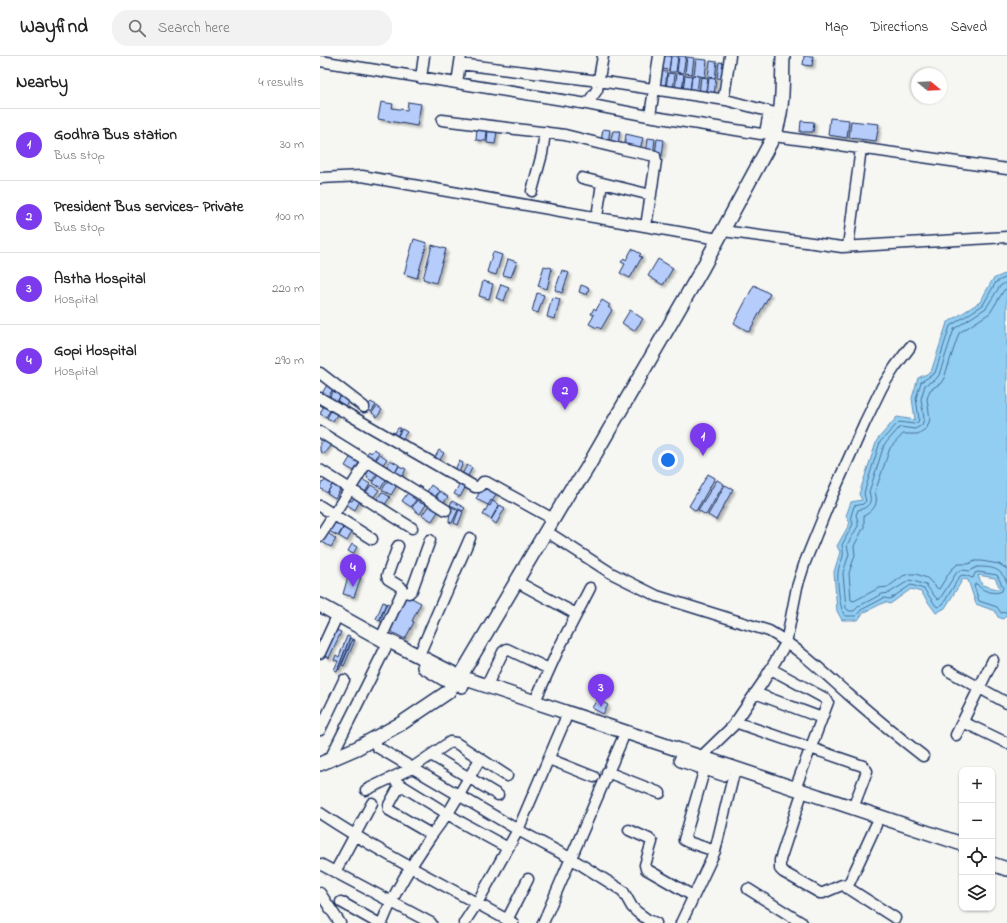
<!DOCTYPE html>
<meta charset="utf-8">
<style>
body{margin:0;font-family:"Indie Flower",sans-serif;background:#f2f2f2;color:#222}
.controls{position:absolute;right:12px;bottom:12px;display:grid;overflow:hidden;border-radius:8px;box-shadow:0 1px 3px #0004}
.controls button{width:36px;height:36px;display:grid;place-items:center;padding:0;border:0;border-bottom:1px solid #e0e0e0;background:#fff;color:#222;font:20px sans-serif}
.compass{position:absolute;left:591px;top:12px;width:36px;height:36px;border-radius:50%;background:#fff;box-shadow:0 1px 3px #0004;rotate:108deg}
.you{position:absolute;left:348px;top:404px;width:14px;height:14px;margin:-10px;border:3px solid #fff;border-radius:50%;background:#1a73e8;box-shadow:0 0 0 6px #1a73e833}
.badge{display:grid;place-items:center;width:26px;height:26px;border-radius:50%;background:#7c3aed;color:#fff;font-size:13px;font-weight:700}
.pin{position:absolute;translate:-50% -33px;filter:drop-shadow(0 1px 2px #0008)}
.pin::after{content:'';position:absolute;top:21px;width:14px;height:12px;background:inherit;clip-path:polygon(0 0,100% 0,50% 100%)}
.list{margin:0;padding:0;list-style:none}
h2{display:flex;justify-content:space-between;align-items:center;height:52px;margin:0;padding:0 16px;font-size:17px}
h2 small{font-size:13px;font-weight:400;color:#767676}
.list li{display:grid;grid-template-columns:26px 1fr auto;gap:12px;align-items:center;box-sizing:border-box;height:72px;padding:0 16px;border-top:1px solid #e0e0e0}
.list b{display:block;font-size:15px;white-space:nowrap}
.list p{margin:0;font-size:13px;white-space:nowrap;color:#767676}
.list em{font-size:13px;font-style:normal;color:#767676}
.icon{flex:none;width:22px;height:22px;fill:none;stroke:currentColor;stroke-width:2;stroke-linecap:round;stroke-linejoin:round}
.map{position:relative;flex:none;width:687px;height:867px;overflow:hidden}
header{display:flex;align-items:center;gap:24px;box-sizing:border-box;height:56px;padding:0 20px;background:#fff;border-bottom:1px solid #e0e0e0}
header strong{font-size:19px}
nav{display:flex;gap:22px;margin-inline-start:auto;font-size:14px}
.search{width:280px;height:36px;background:#f2f2f2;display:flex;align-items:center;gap:10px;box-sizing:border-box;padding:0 14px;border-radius:16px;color:#767676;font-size:15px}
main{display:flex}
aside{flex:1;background:#fff}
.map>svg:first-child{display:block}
</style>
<header>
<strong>Wayfind</strong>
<div class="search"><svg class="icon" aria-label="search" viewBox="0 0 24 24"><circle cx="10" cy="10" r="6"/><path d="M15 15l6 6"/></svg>Search here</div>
<nav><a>Map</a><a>Directions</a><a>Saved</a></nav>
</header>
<main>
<aside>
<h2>Nearby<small>4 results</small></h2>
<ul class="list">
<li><span class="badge">1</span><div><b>Godhra Bus station</b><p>Bus stop</p></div><em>30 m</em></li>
<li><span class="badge">2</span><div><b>President Bus services- Private</b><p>Bus stop</p></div><em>100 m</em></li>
<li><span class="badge">3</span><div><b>Astha Hospital</b><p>Hospital</p></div><em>220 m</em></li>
<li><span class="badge">4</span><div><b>Gopi Hospital</b><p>Hospital</p></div><em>290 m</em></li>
</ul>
</aside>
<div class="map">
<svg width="687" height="867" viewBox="0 0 687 867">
<defs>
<filter id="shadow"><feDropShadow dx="2.5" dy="2.5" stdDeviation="1" flood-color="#0004"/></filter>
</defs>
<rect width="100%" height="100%" fill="#f6f6f2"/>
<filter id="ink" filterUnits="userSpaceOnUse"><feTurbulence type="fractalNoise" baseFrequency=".025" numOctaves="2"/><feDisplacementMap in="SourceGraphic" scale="8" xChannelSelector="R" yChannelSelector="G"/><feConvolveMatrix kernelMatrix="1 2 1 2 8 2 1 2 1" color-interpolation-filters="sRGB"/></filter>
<g filter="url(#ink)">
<path fill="#91cef2" stroke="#628eb7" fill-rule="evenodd" d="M687,217V559L683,563L678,561L675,555L656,548L648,524L643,523L625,552L616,557L601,536L591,533L570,548L565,546L543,557L538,564H522L517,555L514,516L520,496L517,490L530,467L526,460L531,446L542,444L539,438L557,384L577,361L595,364L592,342L598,322L611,316L627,267L660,246L673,223ZM658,519L675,522L680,532L677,533L662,529Z"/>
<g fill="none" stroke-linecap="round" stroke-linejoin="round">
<path stroke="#4a6f99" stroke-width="1" d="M687,221L676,226L663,249L630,270L615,317L601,326L596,342L599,363L598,366L594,368L579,366L560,386L544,437L546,445L543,448L534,450L531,460L533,468L522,489C526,504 519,504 518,517C517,526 520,554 525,560H536L541,554L564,542L570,543L591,529L604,533L616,550L618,551L623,548L640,520L644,519L653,522L655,517L658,516L677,519L683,531L682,535C675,539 661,535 657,528H655L654,530L659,545L677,551L681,557L687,556
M687,226L680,230L666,252L634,273L619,319L616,323L605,329L601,343L604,363L602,369L595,373L580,371L564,389L549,436C553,447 548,452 538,454L536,459L538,465V470L527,489L529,498L523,517L526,552L529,555H534L539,550L562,538L569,537L590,524L606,529L617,543L619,544L637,516L642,514L650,515L657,511C673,511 680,512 687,526
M687,233L684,234L670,257L639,277L624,322L621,327L610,334L607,343L610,363L607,372L598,378H583L570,392L555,436C559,448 554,454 544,460V471L534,490L535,499L529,517L531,544L534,545L559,532L568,531L583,520L589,518H596L607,522L617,532L619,533L631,514L638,508H648L655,505H661L679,508L687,513"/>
</g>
<path fill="#b6cdfb" stroke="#1b2f5e" filter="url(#shadow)" d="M344,0H351L349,14L342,13Z
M351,0H358L356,16H349Z
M359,0H366L363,17L357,16Z
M484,0H493L492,10L483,9Z
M367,1L374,2L372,18L365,17Z
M376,3L387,4L385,21L374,19Z
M390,5L397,6L395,22L388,21Z
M399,6L406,7L404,23L397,22Z
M341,15L347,16L345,33L339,32Z
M348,17L355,18L353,34L346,33Z
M357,17L364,18L362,35L355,34Z
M365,19L372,20L370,36L363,35Z
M372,19L379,20L377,37L370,36Z
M381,21L388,22L385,39L379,38Z
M389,22L396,23L394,39H387Z
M61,46L73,48L72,52L87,54L88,46L101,48L97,70L58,63Z
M510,62L529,64L527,82L508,79Z
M481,65L494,66L493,76H480Z
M531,65L559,68L556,85L529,82Z
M157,73L167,74L166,85L156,84Z
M283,73L290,74L288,87L281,85Z
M168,74L177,75L175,88L167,87Z
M293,75H300L298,88L290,87Z
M306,78L323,82L320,93L304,92Z
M328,82L335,83L333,100L326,99Z
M337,83L344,84L342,100L335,99Z
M94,183L107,187L97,222L84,218Z
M112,189L126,193L116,227L103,223Z
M312,193L321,198L319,200L322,201L310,222L300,217L305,208L301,206L304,202L306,204Z
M173,196L182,199L176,219L167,216Z
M188,203L197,206L191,221L183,219Z
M338,203L353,212L343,229L328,220Z
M224,210L232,212L227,233L218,230Z
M242,214L249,217L242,237L235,234Z
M163,225L173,228L169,243L159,240Z
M181,228L189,231L184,245L176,242Z
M261,229L269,232L267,239L259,236Z
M434,229L450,238L429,276L414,267Z
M217,237L224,239L218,257L212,255Z
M232,241L240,243L235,263L227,261Z
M282,244L290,249L288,251L292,254L281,273L278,271L277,272L269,268L274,259L271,258L274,252L276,254Z
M310,254L323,263L314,275L302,267Z
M7,329L13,333L7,343L1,339Z
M15,332L22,337L15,349L8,344Z
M23,337L30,342L23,354L15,349Z
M51,346L56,349L51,356L46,352Z
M4,349L11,353L6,361L0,358Z
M57,350L62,354L57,361L52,357Z
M12,353L18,357L13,365L7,362Z
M78,372H81L76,383L70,380L73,376L75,377Z
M82,373L87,376L80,386L76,383Z
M3,381L12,387L4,398L0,395V386Z
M54,393L59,396L54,406L44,402L49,395L51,397Z
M119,394L124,397L118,407L113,405Z
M60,398L67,403L61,411L54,407Z
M31,400L40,405L34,415L25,410Z
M70,404L79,409L74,419L65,414Z
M139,405L143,407L138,418L134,416Z
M147,409L152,412L147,422L141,420Z
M79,410L86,413L81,423L74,419Z
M51,411L58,416L52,425L47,422L48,420L46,419Z
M59,417L67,422L61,432L53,427Z
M388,418L395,422L376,455L369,450Z
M7,422L14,426L7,437L0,432L1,427L4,426Z
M42,423L50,428L44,438L36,432Z
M69,423L77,429L71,439L62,434Z
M397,424L404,428L386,459L378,454Z
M14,426L22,431L15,442L7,437Z
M143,428L146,430L140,441L134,438L139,429L142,430Z
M51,429L59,434L53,442L45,438Z
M111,429L119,435L113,444L105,439Z
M163,429L177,436L170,450L156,443Z
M405,429L413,433L396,464L388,459Z
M89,435L94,438L92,441L96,444L91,451L82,445Z
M120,435L128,441L121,450L114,445Z
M62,436L70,441L64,450L56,445Z
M35,439L41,443L35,454L26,448L29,444L32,445Z
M97,444L102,448L103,445L107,447L100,458L92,452Z
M171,444L179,449L171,463L163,459Z
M132,445L145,452L143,455L130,449Z
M110,448L119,454L112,465L102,459Z
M180,449L185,452L176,468L171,464Z
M130,450L138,454L132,467L129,466Z
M139,454L143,456L138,469L134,467Z
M15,465L24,470L18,480L9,475Z
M24,471L32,476L27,485L19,480Z
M8,477L16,483L11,491L2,486Z
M32,488L37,491L33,498L28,495Z
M29,517L41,521L34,541L23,538Z
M84,538L101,547L92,565L94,566L85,583L66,573Z
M63,546L66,547L59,565L56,563Z
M67,547L71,549L63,567L60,565Z
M16,574L21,576L9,602L5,600Z
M27,580L30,581L17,615L14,614L18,605L14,604L16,599L19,601Z
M30,582L32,583L19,614L18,613Z
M33,583L35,584L24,610L22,609Z
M277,643L288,649L283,658L272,652Z"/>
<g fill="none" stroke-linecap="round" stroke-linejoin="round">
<g stroke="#1b2f5e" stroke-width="13">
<path id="minor" d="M410,0L404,40L406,44L455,57
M0,5L267,48L328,60L441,78L445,77L449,56
M140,8L279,25L406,44
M101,22L104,0
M137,27L141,0
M267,48L277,34L283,0
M330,60L339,0
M122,64L245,79L302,93L335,100L336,105L326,170
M454,80L687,113
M0,122L42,120L398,183
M262,122L331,139
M212,135L222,98L225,76
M277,161L282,127
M403,175L522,191L687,181
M528,190L541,92
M0,317L44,351
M0,342L155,431H159L163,426H166L233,463
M0,376L126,454
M0,414L92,472
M0,450L52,483
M232,479L291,517L337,540L449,575C476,590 504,617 528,638C552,659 577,680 603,700
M0,480L47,406
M203,529L256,558
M82,535L89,537L92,534L110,484
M61,582L82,536L81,531L68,523L67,520L78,490
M0,597L18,558
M99,599L150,482
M451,613L506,643L508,646L475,733
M629,615L687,647
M167,629L183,596L187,593L229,613
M435,637L502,662
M215,645L238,594L270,532
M415,666L543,710L547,715L533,752
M643,666L687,687
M0,674L24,624
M636,679L673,604
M57,691L198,774L252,803L303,835L312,851L317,856L328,864L336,867
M111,699L178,739
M381,701L413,670L443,626L466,587L477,531L485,506L511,442L545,366L562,331L575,311L590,291
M229,703L274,721
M9,705L69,585
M385,712L364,784L368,786L395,795
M287,716L340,737
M76,726L144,768L188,792
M46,734L92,712L130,686L136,687L187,720
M480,743L460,804V813L463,816L500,837H503L522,829L525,830L575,862
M0,757C62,798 128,831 193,867
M309,774L329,783L332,786L325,809L326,813L373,840
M111,780L130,754L160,703
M0,808L111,867
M15,816L52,747
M527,832L556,769
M428,833L482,867
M0,837L20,867
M21,846L58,867
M187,864L208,823
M62,867C74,836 92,808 111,780L107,776L69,754V749L80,729
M144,867L157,847L198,774L245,664
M223,867L302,684
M361,867L395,795L413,721"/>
</g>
<g stroke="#1b2f5e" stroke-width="16">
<path id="major" d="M0,549L63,584L69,585L140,621L642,788
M104,611L124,623L142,630
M361,704L403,718
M0,708L37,692L82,667L128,636L140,621L251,433L259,425L266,414L382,213L454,80C464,55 462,26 463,0
M672,808L687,813"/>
</g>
<use href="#minor" stroke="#f6f6f2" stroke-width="10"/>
<use href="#major" stroke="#f6f6f2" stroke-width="13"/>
</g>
</g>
</svg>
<div class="controls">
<button>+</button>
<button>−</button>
<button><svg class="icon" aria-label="locate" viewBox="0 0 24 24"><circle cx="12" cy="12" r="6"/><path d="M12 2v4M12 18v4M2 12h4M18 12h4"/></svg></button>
<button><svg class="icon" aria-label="layers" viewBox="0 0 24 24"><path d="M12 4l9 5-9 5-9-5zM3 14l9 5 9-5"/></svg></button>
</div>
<svg class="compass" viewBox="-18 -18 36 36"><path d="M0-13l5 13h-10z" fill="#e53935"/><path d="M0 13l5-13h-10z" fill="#767676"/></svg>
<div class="you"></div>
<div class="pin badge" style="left:383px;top:400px">1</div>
<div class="pin badge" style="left:245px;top:354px">2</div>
<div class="pin badge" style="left:281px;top:651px">3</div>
<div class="pin badge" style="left:33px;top:531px">4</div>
</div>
</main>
